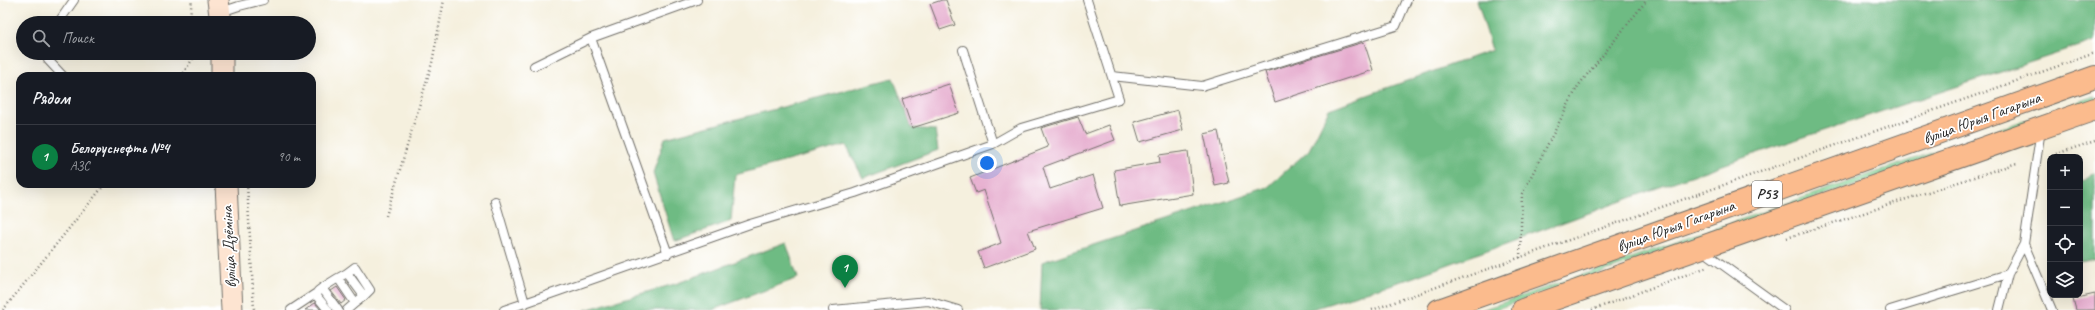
<!DOCTYPE html>
<html lang="ru">
<meta charset="utf-8">
<style>
body{margin:0;font-family:Caveat,sans-serif;background:#242831;color:#f1f3f6}
.controls{position:absolute;right:12px;bottom:12px;display:grid;overflow:hidden;border-radius:8px;box-shadow:0 4px 16px #0002}
.controls button{width:36px;height:36px;display:grid;place-items:center;padding:0;border:0;border-bottom:1px solid #363941;background:#171b24;color:#f1f3f6;font:20px sans-serif}
.you{position:absolute;left:987px;top:163px;width:14px;height:14px;margin:-10px;border:3px solid #fff;border-radius:50%;background:#1a73e8;box-shadow:0 0 0 6px #1a73e833}
.badge{display:grid;place-items:center;width:26px;height:26px;border-radius:50%;background:#0b8043;color:#fff;font-size:13px;font-weight:700}
.pin{position:absolute;translate:-50% -33px;filter:drop-shadow(0 1px 2px #0008)}
.pin::after{content:'';position:absolute;top:21px;width:14px;height:12px;background:inherit;clip-path:polygon(0 0,100% 0,50% 100%)}
.list{margin:0;padding:0;list-style:none}
h2{display:flex;justify-content:space-between;align-items:center;height:52px;margin:0;padding:0 16px;font-size:17px}
h2 small{font-size:13px;font-weight:400;color:#9ea1a6}
.list li{display:grid;grid-template-columns:26px 1fr auto;gap:12px;align-items:center;box-sizing:border-box;height:64px;padding:0 16px;border-top:1px solid #363941}
.list b{display:block;font-size:15px;white-space:nowrap}
.list p{margin:0;font-size:13px;white-space:nowrap;color:#9ea1a6}
.list em{font-size:13px;font-style:normal;color:#9ea1a6}
.icon{flex:none;width:22px;height:22px;fill:none;stroke:currentColor;stroke-width:2;stroke-linecap:round;stroke-linejoin:round}
.map{position:relative;flex:none;width:2095px;height:310px;overflow:hidden}
.search{position:absolute;background:#171b24;box-shadow:0 4px 16px #0002;left:16px;top:16px;width:300px;height:44px;display:flex;align-items:center;gap:10px;box-sizing:border-box;padding:0 14px;border-radius:22px;color:#9ea1a6;font-size:15px}
.panel{position:absolute;background:#171b24;box-shadow:0 4px 16px #0002;left:16px;top:72px;width:300px;height:116px;border-radius:12px}
.map>svg:first-child{display:block}
</style>
<div class="map">
<svg width="2095" height="310" viewBox="0 0 2095 310">
<rect width="100%" height="100%" fill="#fff"/>
<filter id="ink" filterUnits="userSpaceOnUse"><feTurbulence type="fractalNoise" baseFrequency=".025" numOctaves="2"/><feDisplacementMap in="SourceGraphic" scale="8" xChannelSelector="R" yChannelSelector="G"/><feConvolveMatrix kernelMatrix="1 2 1 2 8 2 1 2 1" color-interpolation-filters="sRGB"/></filter>
<filter id="wash" filterUnits="userSpaceOnUse"><feTurbulence type="fractalNoise" baseFrequency=".012" numOctaves="4" result="noise"/><feDisplacementMap in="SourceGraphic" scale="16" xChannelSelector="R" yChannelSelector="G"/><feGaussianBlur stdDeviation="0.9" result="paint"/><feColorMatrix in="noise" values="0 0 0 0 0 0 0 0 0 0 0 0 0 0 0 0 0 1.4 0 .05"/><feComposite in="paint" operator="in"/></filter>
<g filter="url(#wash)">
<rect width="100%" height="100%" fill="#f5f0de"/>
<path fill="#89db9b" stroke="#5a8363" d="M2095,96V101L1493,310H1482Z"/>
<path fill="#6ebb83" stroke="#4c7357" d="M1477,0H2095V41L1801,138L1679,180L1411,278L1309,310H1040L1042,262L1268,187L1309,150L1329,109L1492,50Z
M893,78L912,128L935,130L938,150L863,178L846,145L735,175L731,221L674,241L653,173L665,138Z
M2095,171V259L2080,262V182Z
M786,243L798,278L712,310H585L678,283Z"/>
<g id="blocks">
<path fill="#e6adcf" d="M942,0H946L955,25L940,30L930,4Z
M1364,42L1373,70L1275,102L1265,72Z
M949,84L959,113L912,128L902,99Z
M1178,110L1183,130L1140,142L1134,122Z
M1078,117L1085,134L1109,125L1115,140L1043,167L1050,189L1093,175L1103,208L1028,231L1035,249L984,268L978,252L1001,243L984,190L976,193L970,178L1048,147L1041,128Z
M1218,131L1229,183L1215,186L1204,134Z
M1188,151L1193,194L1120,206L1114,170L1160,162L1159,155Z
M337,287L346,300L341,304L331,291Z
M2095,294V310H2076L2073,299Z
M315,303L321,310H305Z"/>
</g>
</g>
<g filter="url(#ink)">
<use href="#blocks" fill-opacity="0" stroke="#72706a" stroke-width="1"/>
<g fill="none" stroke-linecap="round" stroke-linejoin="round">
<g stroke="#72706a" stroke-width="10">
<path id="service" d="M221,12L239,6L263,0
M58,23L74,0
M591,38L697,0
M50,53L48,60L63,76
M534,66L591,38L668,254
M1112,76L1202,86L1396,26L1407,0
M993,144L1021,128L1119,99L1087,0
M495,201L525,303L504,310
M2024,244L2052,310
M1702,250L1785,310
M347,273L355,267L370,290L364,296
M338,278L347,273L364,296L355,303
M322,288L338,278L355,303L347,310
M318,291L322,288L338,310
M525,303L750,224L855,193L993,144L963,50
M291,310L315,294L328,310
M833,310L928,301L958,310
M1890,310L2008,274
M1999,310L2008,274L2024,244L2041,129"/>
</g>
<g stroke="#72706a" stroke-width="23">
<path id="secondary" d="M218,0L221,23
M222,53V76
M226,184L232,310"/>
</g>
<g stroke="#72706a" stroke-width="24">
<path id="primary" d="M1439,310L2095,77
M1523,310L2095,109"/>
</g>
<path stroke="#72706a" stroke-width="2.5" stroke-dasharray="1 3" stroke-linecap="butt" d="M192,23L190,16L192,0
M181,76L197,53
M2056,154L2095,141
M247,184L254,310
M386,216L432,63L444,0
M1787,238L2017,163
M1520,258L1522,194L1578,86L1647,0
M3,310L105,184
M1372,310L2095,53
M1592,310L1707,267"/>
<use href="#service" stroke="#fff" stroke-width="8"/>
<use href="#secondary" stroke="#fde4d1" stroke-width="21"/>
<use href="#primary" stroke="#fbbb8d" stroke-width="22"/>
</g>
</g>
<g text-anchor="middle" dominant-baseline="central" stroke-width="3.5" stroke-linejoin="round" paint-order="stroke">
<rect fill="#fff" stroke="#6b6b6b" stroke-width="1" x="1752" y="181" width="30" height="26" rx="3"/>
<g font-size="15" font-weight="bold" fill="#2b2b2b">
<text x="1767" y="194">Р53</text>
</g>
<g font-size="16" fill="#2b2b2b" stroke="#fff">
<text transform="translate(1982 118) rotate(-20)">вуліца Юрыя Гагарына</text>
<text transform="translate(1676 226) rotate(-20)">вуліца Юрыя Гагарына</text>
<text transform="translate(229 247) rotate(-93)">вуліца Дзёміна</text>
</g>
</g>
</svg>
<div class="controls">
<button>+</button>
<button>−</button>
<button><svg class="icon" aria-label="locate" viewBox="0 0 24 24"><circle cx="12" cy="12" r="6"/><path d="M12 2v4M12 18v4M2 12h4M18 12h4"/></svg></button>
<button><svg class="icon" aria-label="layers" viewBox="0 0 24 24"><path d="M12 4l9 5-9 5-9-5zM3 14l9 5 9-5"/></svg></button>
</div>
<div class="you"></div>
<div class="pin badge" style="left:845px;top:288px">1</div>
<div class="search"><svg class="icon" aria-label="search" viewBox="0 0 24 24"><circle cx="10" cy="10" r="6"/><path d="M15 15l6 6"/></svg>Поиск</div>
<section class="panel">
<h2>Рядом<small></small></h2>
<ul class="list">
<li><span class="badge">1</span><div><b>Белоруснефть №4</b><p>АЗС</p></div><em>90 m</em></li>
</ul>
</section>
</div>
